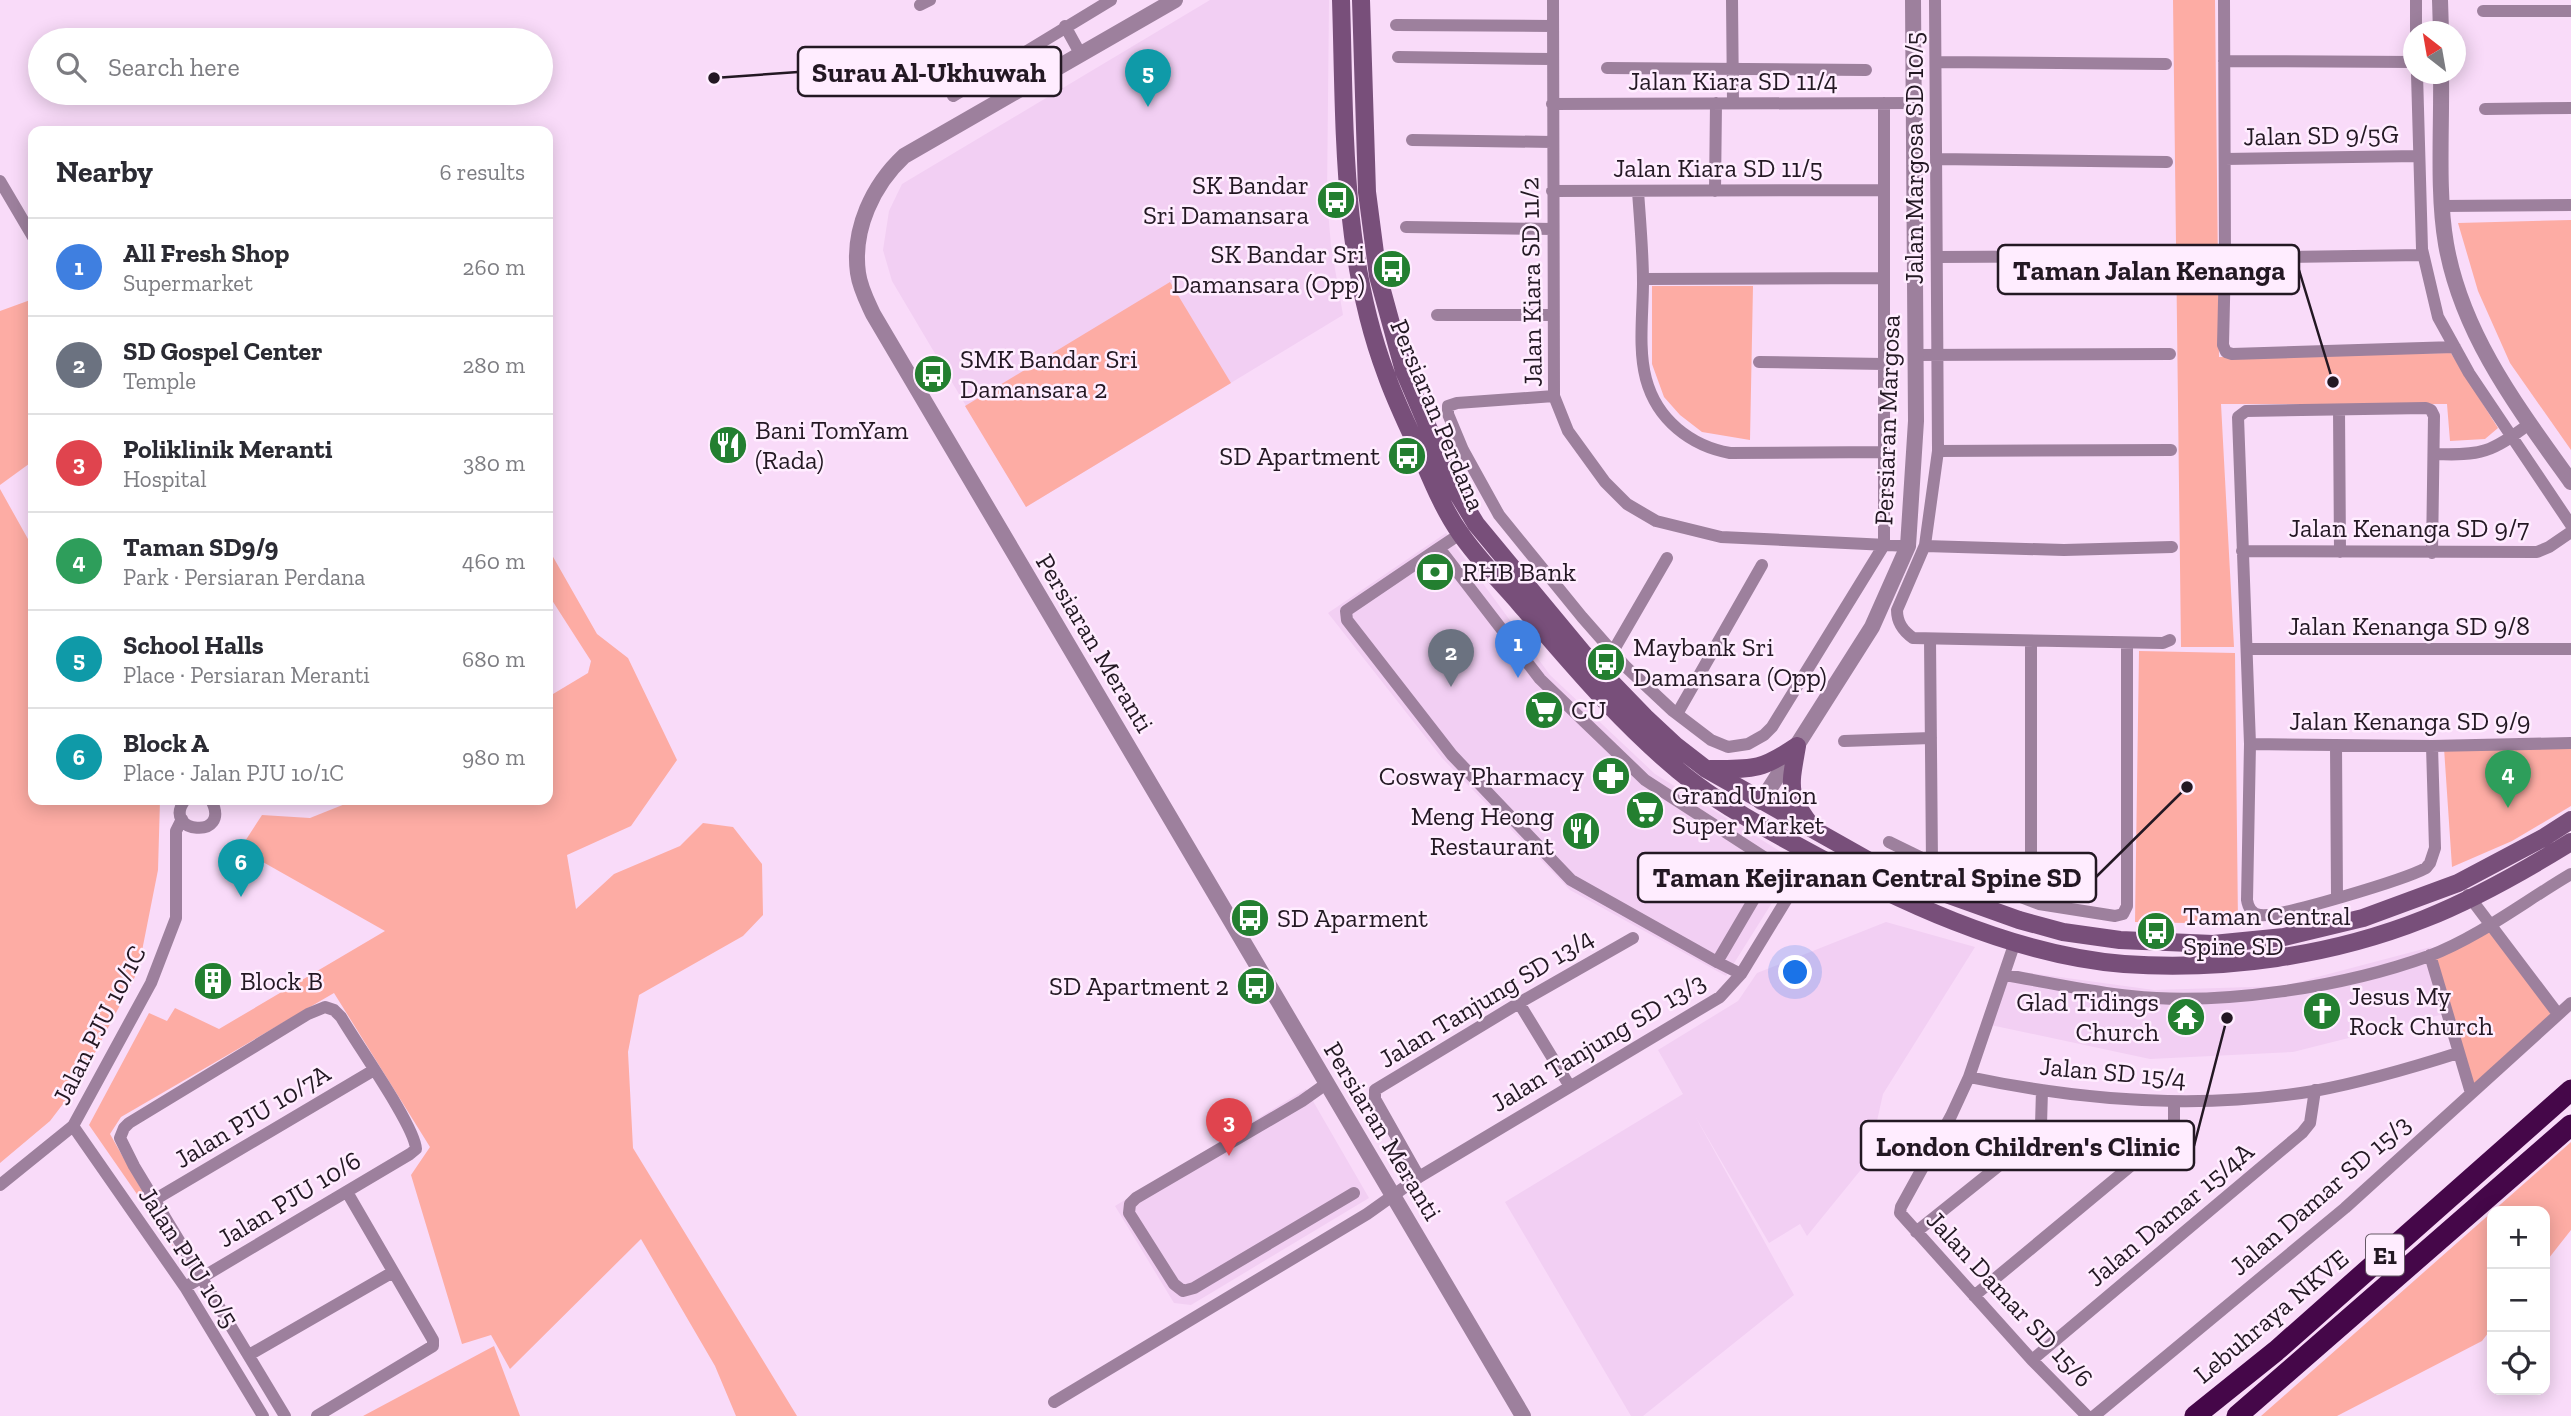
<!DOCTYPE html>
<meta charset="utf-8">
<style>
body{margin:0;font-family:"Zilla Slab",serif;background:#f2f2f3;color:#2b2b33}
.controls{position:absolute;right:21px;bottom:21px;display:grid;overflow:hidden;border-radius:14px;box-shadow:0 4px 18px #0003}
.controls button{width:63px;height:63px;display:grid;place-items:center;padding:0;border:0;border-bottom:2px solid #e1e1e2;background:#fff;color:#2b2b33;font:35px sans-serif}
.compass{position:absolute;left:2403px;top:21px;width:63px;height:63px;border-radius:50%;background:#fff;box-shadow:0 4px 18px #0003;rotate:329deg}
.you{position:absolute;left:1796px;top:973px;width:24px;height:24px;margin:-18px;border:5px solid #fff;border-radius:50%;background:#1a73e8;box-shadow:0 0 0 10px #1a73e833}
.badge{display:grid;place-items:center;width:46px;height:46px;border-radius:50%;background:#1a73e8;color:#fff;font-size:23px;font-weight:700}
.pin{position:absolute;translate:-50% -58px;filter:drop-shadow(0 2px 4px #0008)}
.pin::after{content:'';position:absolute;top:37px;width:24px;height:21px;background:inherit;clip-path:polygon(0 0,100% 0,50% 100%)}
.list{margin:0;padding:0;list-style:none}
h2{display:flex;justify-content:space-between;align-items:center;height:91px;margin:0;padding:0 28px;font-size:30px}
h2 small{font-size:23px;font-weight:400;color:#7c7c81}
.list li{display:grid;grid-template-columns:46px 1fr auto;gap:21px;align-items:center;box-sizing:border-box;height:98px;padding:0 28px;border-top:2px solid #e1e1e2}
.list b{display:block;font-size:26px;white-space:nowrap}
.list p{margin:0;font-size:23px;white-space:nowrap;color:#7c7c81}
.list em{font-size:23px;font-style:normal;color:#7c7c81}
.icon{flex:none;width:38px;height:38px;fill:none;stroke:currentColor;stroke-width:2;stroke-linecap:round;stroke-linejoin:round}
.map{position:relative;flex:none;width:2571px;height:1416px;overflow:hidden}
.search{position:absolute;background:#fff;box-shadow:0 4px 18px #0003;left:28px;top:28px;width:525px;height:77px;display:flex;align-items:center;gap:18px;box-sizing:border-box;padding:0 24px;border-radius:38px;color:#7c7c81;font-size:26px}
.panel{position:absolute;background:#fff;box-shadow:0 4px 18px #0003;left:28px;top:126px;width:525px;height:679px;border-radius:14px}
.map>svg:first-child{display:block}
</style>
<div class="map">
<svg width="2571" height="1416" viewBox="0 0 2571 1416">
<rect width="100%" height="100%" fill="#f9dbf9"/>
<path fill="#f2cff3" d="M1210,0H1329L1327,198L1331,246L1343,315L1026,507L892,281L883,250L889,211L902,184Z
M1446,533L1550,675L1655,774L1791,858L1792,871L1726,976L1570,890L1442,758L1328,613Z
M1886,922L1975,947L1883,1094L1868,1161L1807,1236L1800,1224L1769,1243L1695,1116L1794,1295L1643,1416H1631L1505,1202L1683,1094L1658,1050L1738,1001L1757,973Z
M2431,947L2452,1012L2293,1052L2150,1059L1981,1023L2001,969L2154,990L2283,986Z
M1306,1089L1369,1198L1191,1305L1174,1303L1115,1206Z"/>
<path fill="#fdaca4" d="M2173,0H2215L2219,357L2451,353L2498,428L2485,439L2450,441L2447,404H2221L2234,647H2181Z
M2571,220V450L2510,363L2478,291L2458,223Z
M1170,282L1231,383L1026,507L965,406Z
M1652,286H1753L1750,440L1702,432L1680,415L1664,397L1652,364Z
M33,299V461L0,485V311Z
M0,489L33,548V800H160L158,870L138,971L79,1083L50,1121L0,1163Z
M548,548L597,634L628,658L677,760L631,826L567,855L576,909L614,874L680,846L703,823L733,827L762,864L763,915L743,936L639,995L628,1052L633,1148L797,1416H736L715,1366L641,1239L510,1369L491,1335L462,1344L411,1175L430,1147L334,993L121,1117L110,1134L175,1249L89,1125L149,1013L167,1021L175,1008L219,1029L385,931L240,849L262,815L310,818L355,800H548V697L588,673L591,661L548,594Z
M2139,651L2235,653L2238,924L2135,922Z
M2571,746V806L2512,841L2452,867L2444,748Z
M2489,928L2553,1012L2473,1087L2434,958Z
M2571,1142V1230L2545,1263V1211H2493Z
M2492,1212V1328L2482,1341L2337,1416H2261Z
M494,1346L520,1416H363Z"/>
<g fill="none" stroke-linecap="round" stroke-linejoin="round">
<path stroke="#9d809d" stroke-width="12" d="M1553,0L1554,396L1568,431L1605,482L1627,504L1656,521L1721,537L1908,546
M1732,0L1733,103
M1935,0L1938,451L1925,545L1897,610C1897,623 1903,631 1913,638L2163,643L2170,640
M2224,0L2225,258L2223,345L2226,352L2232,354L2455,347
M2416,0V32
M920,5L930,0
M2483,11H2571
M1396,25L1552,26
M1065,26L1081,55
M1398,57L1552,59
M2224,61L2414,62
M1936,62L2166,64
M1607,68L1866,70
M2417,74L2422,249L2438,317L2469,373L2571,525
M953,96L1111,0
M1552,104L1914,103
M2485,109L2571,108
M1412,140L1552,142
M1936,159L2167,162
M2225,159L2418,156
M0,181L33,237
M1552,191L1884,190
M1638,191C1640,221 1643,252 1643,282C1643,313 1638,349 1646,379C1657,420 1691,446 1730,453L1884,452
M1715,191L1716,103
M2442,206L2571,205
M1406,227L1552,229
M1937,257L2168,256
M2225,258L2423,255
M1643,279L1884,278
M1437,315H1553
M1916,355L2170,354
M1759,362L1884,364
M1554,396L1457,403L1448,406V414L1463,450L1499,515L1582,617L1626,667L1673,711L1711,740L1728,747L1748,744L1764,735L1772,727L1884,545V103
M2339,410L2340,552
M1938,451L2171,450
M2434,454C2481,456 2492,452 2529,424
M1925,546L2064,550L2172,547
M1439,548L1460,534
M2242,551L2537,552L2549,547L2571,532
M2432,553L2434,416L2431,410L2426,408L2246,411L2238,417L2250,744L2247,900C2248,907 2252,914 2260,915C2279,918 2406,879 2426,868L2430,863L2435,848L2432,746
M1930,639L1932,863
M2248,649H2571
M1612,653L1667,558
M1677,714L1762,565
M1844,741L1931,738
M2250,744L2432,746L2571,743
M2336,745L2337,898
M185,800C160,833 233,841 211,800
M1889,842L1932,863L2039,904L2115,916L2123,914L2127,906V643
M2468,895L2558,1014
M2031,901V641
M2015,942L1969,1077L1951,1116L1901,1207L1900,1213L2032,1360L2087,1416
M2430,955L2471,1093
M1717,962L1771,870L1770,861L1645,780L1540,679L1439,548L1346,611L1347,620L1452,755L1571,880L1717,962L1741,974
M2005,975C2047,982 2089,992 2131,996C2220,1006 2344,987 2429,956C2479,937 2525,901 2571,874
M1519,1003L1569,1085
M1969,1077C2083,1101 2199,1110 2314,1091C2363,1082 2411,1068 2458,1053
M1326,1084L1302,1101L1136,1198L1130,1204L1129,1213L1174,1284L1183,1291L1194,1288L1354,1193
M73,1126L185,1287L263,1416
M1419,1177L1375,1099V1090L1519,1003L1633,938
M0,1185L73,1126L151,983L176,918V831L182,819
M154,1200L374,1070
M1916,1232L2036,1136L2041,1125L2042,1090
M185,1287L201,1278L410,1154L416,1149C415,1126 356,1043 341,1017L334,1010L325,1007L308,1014L129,1123L124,1128L120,1138L134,1166L285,1416
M1974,1296L2168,1135L2174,1124V1102
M249,1355L393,1272
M2032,1360L2302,1133L2310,1123L2315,1090
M1054,1402L1367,1214L1419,1177L1720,997L1741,974L1813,856
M317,1416L433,1346V1340L347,1192
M2094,1416L2345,1208L2571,1003"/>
<path stroke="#9d809d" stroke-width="16" d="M1175,0L904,156C873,185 852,229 858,273C860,288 867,301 873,314L1523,1416
M2440,0L2441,32
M2441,74C2442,126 2437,193 2446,244C2462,335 2518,408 2571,482
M1761,802L1872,627L1908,546L1916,421L1913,0"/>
<path stroke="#784f7a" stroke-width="18" d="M1341,0C1345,125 1341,255 1386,374C1394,397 1405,420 1415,442C1429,473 1441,506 1460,533C1477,558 1500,581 1520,604C1572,665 1630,734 1694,783C1726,807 1761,826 1796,845C1894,899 2011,955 2124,964C2224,971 2331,956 2424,919C2475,899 2524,871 2571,842
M1361,0L1367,192L1378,276L1404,371L1453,486L1476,524L1583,653L1645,717L1675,745L1706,769L1896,876L2019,920L2063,932L2120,940L2213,944L2284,937L2363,918L2458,883L2543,838L2571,820
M1797,746C1790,787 1786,794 1813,828
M1710,769C1753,769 1760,771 1797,746"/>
<path stroke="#450749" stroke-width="21" d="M2195,1416L2276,1351L2571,1090
M2237,1416L2571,1125"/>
</g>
<defs>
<g id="bus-disc" transform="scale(2.0125)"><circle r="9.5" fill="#237f30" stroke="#ffedff"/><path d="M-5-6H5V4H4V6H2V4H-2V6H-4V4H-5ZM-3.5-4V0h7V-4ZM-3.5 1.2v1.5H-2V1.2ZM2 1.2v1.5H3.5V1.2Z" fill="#fff"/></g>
<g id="restaurant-disc" transform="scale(2.0125)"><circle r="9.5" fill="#237f30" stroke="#ffedff"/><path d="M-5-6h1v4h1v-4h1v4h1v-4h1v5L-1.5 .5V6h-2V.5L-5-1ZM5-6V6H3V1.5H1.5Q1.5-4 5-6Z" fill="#fff"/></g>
<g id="bank-disc" transform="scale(2.0125)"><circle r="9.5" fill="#237f30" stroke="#ffedff"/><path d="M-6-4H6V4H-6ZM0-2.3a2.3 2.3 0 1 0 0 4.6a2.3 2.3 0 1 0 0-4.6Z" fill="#fff"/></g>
<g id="supermarket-disc" transform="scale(2.0125)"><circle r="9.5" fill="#237f30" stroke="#ffedff"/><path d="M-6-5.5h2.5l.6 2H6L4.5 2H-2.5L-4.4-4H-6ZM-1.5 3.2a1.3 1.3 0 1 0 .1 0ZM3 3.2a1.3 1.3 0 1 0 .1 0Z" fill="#fff"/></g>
<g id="pharmacy-disc" transform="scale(2.0125)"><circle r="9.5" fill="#237f30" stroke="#ffedff"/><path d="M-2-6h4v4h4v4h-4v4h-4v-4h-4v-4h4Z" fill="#fff"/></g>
<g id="building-disc" transform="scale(2.0125)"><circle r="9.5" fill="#237f30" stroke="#ffedff"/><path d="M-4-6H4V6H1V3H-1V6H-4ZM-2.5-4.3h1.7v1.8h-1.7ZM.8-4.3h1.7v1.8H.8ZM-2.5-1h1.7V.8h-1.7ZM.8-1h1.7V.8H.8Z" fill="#fff"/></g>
<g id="church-disc" transform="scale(2.0125)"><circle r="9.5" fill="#237f30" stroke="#ffedff"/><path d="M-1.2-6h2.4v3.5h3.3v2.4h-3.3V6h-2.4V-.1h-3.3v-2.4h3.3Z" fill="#fff"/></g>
<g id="temple-disc" transform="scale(2.0125)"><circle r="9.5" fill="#237f30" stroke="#ffedff"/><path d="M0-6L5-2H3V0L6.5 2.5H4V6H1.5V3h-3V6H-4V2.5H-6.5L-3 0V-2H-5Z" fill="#fff"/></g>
</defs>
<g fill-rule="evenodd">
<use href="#bus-disc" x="1336" y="200"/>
<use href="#bus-disc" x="1392" y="269"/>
<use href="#bus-disc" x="933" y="374"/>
<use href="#restaurant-disc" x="728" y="445"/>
<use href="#bus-disc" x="1407" y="456"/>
<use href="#bank-disc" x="1435" y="572"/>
<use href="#bus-disc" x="1606" y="662"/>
<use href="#supermarket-disc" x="1544" y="710"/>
<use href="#pharmacy-disc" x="1611" y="776"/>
<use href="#supermarket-disc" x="1645" y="810"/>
<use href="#restaurant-disc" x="1581" y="831"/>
<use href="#bus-disc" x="1250" y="918"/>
<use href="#bus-disc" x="2156" y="931"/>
<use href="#building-disc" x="213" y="981"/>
<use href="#bus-disc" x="1256" y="986"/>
<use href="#church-disc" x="2322" y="1011"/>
<use href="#temple-disc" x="2186" y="1017"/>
</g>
<g text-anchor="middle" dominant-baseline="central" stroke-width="5" stroke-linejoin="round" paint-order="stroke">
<rect fill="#ffedff" stroke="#655865" stroke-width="2" x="2366" y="1234.5" width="38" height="41" rx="5"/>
<g font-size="24" font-weight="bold" fill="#231823">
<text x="2385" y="1255">E1</text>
</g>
<g font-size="26" fill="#231823" stroke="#ffedff">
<text x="1733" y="81">Jalan Kiara SD 11/4</text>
<text transform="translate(2321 135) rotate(-1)">Jalan SD 9/5G</text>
<text transform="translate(1914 158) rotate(-90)">Jalan Margosa SD 10/5</text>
<text x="1718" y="168">Jalan Kiara SD 11/5</text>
<text transform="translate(1531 282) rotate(-91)">Jalan Kiara SD 11/2</text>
<text transform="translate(1438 415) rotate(67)">Persiaran Perdana</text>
<text transform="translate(1887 420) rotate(-88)">Persiaran Margosa</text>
<text x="2409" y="528">Jalan Kenanga SD 9/7</text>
<text x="2409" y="626">Jalan Kenanga SD 9/8</text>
<text transform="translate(1095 643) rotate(59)">Persiaran Meranti</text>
<text x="2410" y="721">Jalan Kenanga SD 9/9</text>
<text transform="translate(1486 998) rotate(-31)">Jalan Tanjung SD 13/4</text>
<text transform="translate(99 1025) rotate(-63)">Jalan PJU 10/1C</text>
<text transform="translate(1598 1042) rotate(-31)">Jalan Tanjung SD 13/3</text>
<text transform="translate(2113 1072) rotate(5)">Jalan SD 15/4</text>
<text transform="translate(252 1116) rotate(-31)">Jalan PJU 10/7A</text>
<text transform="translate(1383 1131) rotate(59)">Persiaran Meranti</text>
<text transform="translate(2320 1195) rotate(-41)">Jalan Damar SD 15/3</text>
<text transform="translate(289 1199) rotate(-31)">Jalan PJU 10/6</text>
<text transform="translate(2170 1214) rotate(-40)">Jalan Damar 15/4A</text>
<text transform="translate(189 1257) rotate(57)">Jalan PJU 10/5</text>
<text transform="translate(2010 1299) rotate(47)">Jalan Damar SD 15/6</text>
<text transform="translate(2271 1316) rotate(-40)">Lebuhraya NKVE</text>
</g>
<g font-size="26" fill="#231823" stroke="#ffedff" text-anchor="start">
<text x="1309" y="185" text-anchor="end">SK Bandar<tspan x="1309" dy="30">Sri Damansara</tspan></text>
<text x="1365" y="254" text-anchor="end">SK Bandar Sri<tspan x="1365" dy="30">Damansara (Opp)</tspan></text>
<text x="960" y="359">SMK Bandar Sri<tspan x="960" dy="30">Damansara 2</tspan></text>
<text x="755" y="430">Bani TomYam<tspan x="755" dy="30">(Rada)</tspan></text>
<text x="1380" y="456" text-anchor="end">SD Apartment</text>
<text x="1462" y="572">RHB Bank</text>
<text x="1633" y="647">Maybank Sri<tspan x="1633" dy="30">Damansara (Opp)</tspan></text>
<text x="1571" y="710">CU</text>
<text x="1584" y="776" text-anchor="end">Cosway Pharmacy</text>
<text x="1672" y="795">Grand Union<tspan x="1672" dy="30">Super Market</tspan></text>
<text x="1554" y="816" text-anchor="end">Meng Heong<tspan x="1554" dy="30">Restaurant</tspan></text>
<text x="2183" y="916">Taman Central<tspan x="2183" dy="30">Spine SD</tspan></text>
<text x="1277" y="918">SD Aparment</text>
<text x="240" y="981">Block B</text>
<text x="1229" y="986" text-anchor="end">SD Apartment 2</text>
<text x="2349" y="996">Jesus My<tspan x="2349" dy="30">Rock Church</tspan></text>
<text x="2159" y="1002" text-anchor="end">Glad Tidings<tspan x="2159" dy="30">Church</tspan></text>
</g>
</g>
<path fill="none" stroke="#231823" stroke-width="2.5" d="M714 78L798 72M2333 382L2299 270M2187 787L2096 877M2227 1018L2194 1146"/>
<g fill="#231823" stroke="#ffedff" stroke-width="2.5">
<circle cx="714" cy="78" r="7"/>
<circle cx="2333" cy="382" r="7"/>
<circle cx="2187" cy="787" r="7"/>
<circle cx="2227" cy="1018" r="7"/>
</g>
<g fill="#ffedff" stroke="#231823" stroke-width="2.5">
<rect x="798" y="47" width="263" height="49" rx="7"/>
<rect x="1998" y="245" width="301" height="49" rx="7"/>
<rect x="1638" y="853" width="458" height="49" rx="7"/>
<rect x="1861" y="1121" width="333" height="49" rx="7"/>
</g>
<g font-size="28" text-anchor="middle" font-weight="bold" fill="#231823">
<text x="929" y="82">Surau Al-Ukhuwah</text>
<text x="2149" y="280">Taman Jalan Kenanga</text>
<text x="1867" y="887">Taman Kejiranan Central Spine SD</text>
<text x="2028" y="1156">London Children's Clinic</text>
</g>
</svg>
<div class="controls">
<button>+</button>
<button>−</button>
<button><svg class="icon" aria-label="locate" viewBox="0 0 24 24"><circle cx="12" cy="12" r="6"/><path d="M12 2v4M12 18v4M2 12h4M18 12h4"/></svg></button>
</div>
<svg class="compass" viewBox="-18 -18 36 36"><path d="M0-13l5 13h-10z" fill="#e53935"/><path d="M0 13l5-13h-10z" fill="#7c7c81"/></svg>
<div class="you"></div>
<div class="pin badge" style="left:1518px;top:678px;background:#3f7fe0">1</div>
<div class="pin badge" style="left:1451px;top:687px;background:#6b7280">2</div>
<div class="pin badge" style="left:1229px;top:1156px;background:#e0444e">3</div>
<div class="pin badge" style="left:2508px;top:808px;background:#2e9e5b">4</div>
<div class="pin badge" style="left:1148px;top:107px;background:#0f9aa8">5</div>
<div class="pin badge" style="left:241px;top:897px;background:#0f9aa8">6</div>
<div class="search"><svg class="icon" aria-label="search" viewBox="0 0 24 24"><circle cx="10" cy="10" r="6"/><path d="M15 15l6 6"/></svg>Search here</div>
<section class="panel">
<h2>Nearby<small>6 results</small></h2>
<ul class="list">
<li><span class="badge" style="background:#3f7fe0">1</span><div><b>All Fresh Shop</b><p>Supermarket</p></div><em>260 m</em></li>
<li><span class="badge" style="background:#6b7280">2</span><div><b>SD Gospel Center</b><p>Temple</p></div><em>280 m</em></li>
<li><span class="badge" style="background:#e0444e">3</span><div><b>Poliklinik Meranti</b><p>Hospital</p></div><em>380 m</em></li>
<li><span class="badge" style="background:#2e9e5b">4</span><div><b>Taman SD9/9</b><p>Park · Persiaran Perdana</p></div><em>460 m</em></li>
<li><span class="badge" style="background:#0f9aa8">5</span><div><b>School Halls</b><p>Place · Persiaran Meranti</p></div><em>680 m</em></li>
<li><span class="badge" style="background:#0f9aa8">6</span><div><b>Block A</b><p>Place · Jalan PJU 10/1C</p></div><em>980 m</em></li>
</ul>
</section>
</div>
